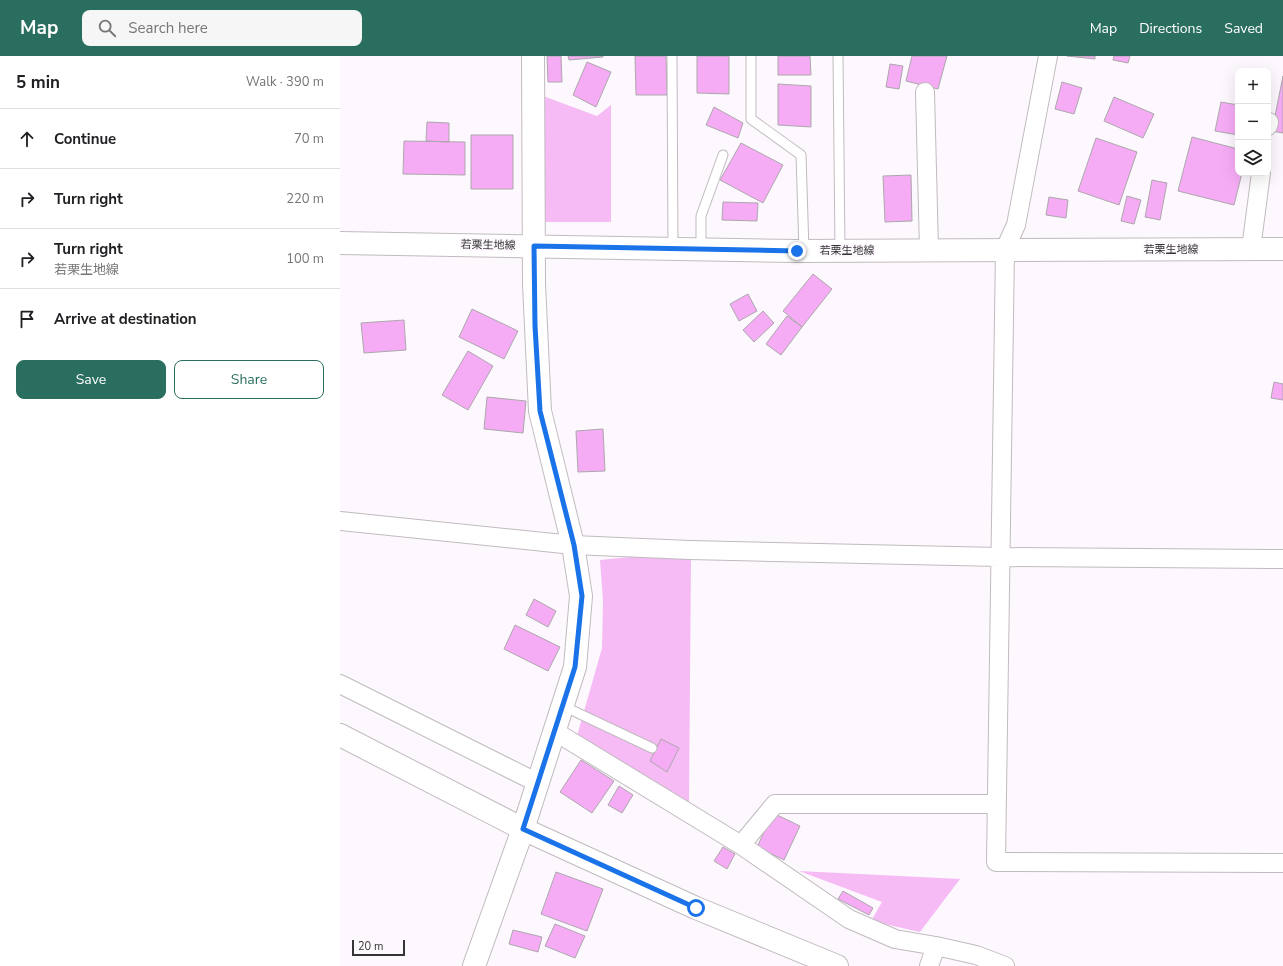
<!DOCTYPE html>
<meta charset="utf-8">
<style>
body{margin:0;font-family:"Nunito Sans","Noto Sans JP",sans-serif;background:#f6f6f6;color:#202124}
.controls{position:absolute;right:12px;top:12px;display:grid;overflow:hidden;border-radius:8px;box-shadow:0 4px 16px #0002}
.controls button{width:36px;height:36px;display:grid;place-items:center;padding:0;border:0;border-bottom:1px solid #e0e0e0;background:#fff;color:#202124;font:20px sans-serif}
.scale{position:absolute;left:12px;bottom:10px;width:53px;box-sizing:border-box;padding-left:4px;border:2px solid #363436;border-top:0;font-size:11px;line-height:14px;white-space:nowrap;color:#363436;-webkit-text-stroke:3px #fdf8fd;paint-order:stroke}
.stop{position:absolute;width:12px;height:12px;margin:-9px;border:3px solid #1a73e8;border-radius:50%;background:#fff}
.stop.end{background:#1a73e8;border-color:#fff;box-shadow:0 1px 4px #0008}
.list{margin:0;padding:0;list-style:none}
h2{display:flex;justify-content:space-between;align-items:center;height:52px;margin:0;padding:0 16px;font-size:17px}
h2 small{font-size:13px;font-weight:400;color:#757577}
.list li{display:grid;grid-template-columns:26px 1fr auto;gap:12px;align-items:center;box-sizing:border-box;height:60px;padding:0 16px;border-top:1px solid #e0e0e0}
.list b{display:block;font-size:15px;white-space:nowrap}
.list p{margin:0;font-size:13px;white-space:nowrap;color:#757577}
.list em{font-size:13px;font-style:normal;color:#757577}
.actions{display:flex;gap:8px;padding:12px 16px}
.actions a{flex:1;padding:9px 0;border:1px solid #2a6e60;border-radius:8px;text-align:center;font-size:14px;color:#2a6e60}
.actions .main{background:#2a6e60;color:#fff}
.icon{flex:none;width:22px;height:22px;fill:none;stroke:currentColor;stroke-width:2;stroke-linecap:round;stroke-linejoin:round}
.map{position:relative;flex:none;width:943px;height:910px;overflow:hidden}
header{display:flex;align-items:center;gap:24px;box-sizing:border-box;height:56px;padding:0 20px;background:#2a6e60;color:#fff}
header strong{font-size:19px}
nav{display:flex;gap:22px;margin-inline-start:auto;font-size:14px}
.search{width:280px;height:36px;background:#f6f6f6;display:flex;align-items:center;gap:10px;box-sizing:border-box;padding:0 14px;border-radius:8px;color:#757577;font-size:15px}
main{display:flex}
aside{flex:1;background:#fff}
.map>svg:first-child{display:block}
</style>
<header>
<strong>Map</strong>
<div class="search"><svg class="icon" aria-label="search" viewBox="0 0 24 24"><circle cx="10" cy="10" r="6"/><path d="M15 15l6 6"/></svg>Search here</div>
<nav><a>Map</a><a>Directions</a><a>Saved</a></nav>
</header>
<main>
<aside>
<h2>5 min<small>Walk · 390 m</small></h2>
<ul class="list">
<li><svg class="icon" aria-label="ahead" viewBox="0 0 24 24"><path d="M12 20V5M6 11l6-6 6 6"/></svg><div><b>Continue</b></div><em>70 m</em></li>
<li><svg class="icon" aria-label="right" viewBox="0 0 24 24"><path d="M7 20v-9h11M14 6l5 5-5 5"/></svg><div><b>Turn right</b></div><em>220 m</em></li>
<li><svg class="icon" aria-label="right" viewBox="0 0 24 24"><path d="M7 20v-9h11M14 6l5 5-5 5"/></svg><div><b>Turn right</b><p>若栗生地線</p></div><em>100 m</em></li>
<li><svg class="icon" aria-label="arrive" viewBox="0 0 24 24"><path d="M6 21V4h12l-3 4 3 4H6"/></svg><div><b>Arrive at destination</b></div></li>
</ul>
<div class="actions"><a class="main">Save</a><a>Share</a></div>
</aside>
<div class="map">
<svg width="943" height="910" viewBox="0 0 943 910">
<rect width="100%" height="100%" fill="#fdf8fd"/>
<path fill="#f6baf4" d="M203,40L257,60L271,49V166H203Z
M300,500L351,502L349,746L237,680L262,592L263,544L260,504Z
M459,815L620,823L580,876L531,865L542,846Z"/>
<path fill="#f6acf5" stroke="#aca7ac" d="M207,0H221L222,26H208Z
M228,0H263V1L229,4Z
M295,0H326L327,39H296Z
M357,0H389V38L357,37Z
M438,0H470L471,19H438Z
M572,0H607L598,33L566,25Z
M727,0H755V3Z
M774,0H790L788,7L773,4Z
M247,6L271,16L256,51L233,39Z
M550,8L563,10L559,33L546,31Z
M943,20V77L932,75Z
M722,26L742,32L734,58L715,53Z
M438,28L471,30V71L438,69Z
M774,41L814,58L803,82L764,65Z
M881,46L898,49V79L875,75Z
M374,51L403,67L398,82L366,69Z
M87,66L109,67V86L86,85Z
M131,79H173V133H131Z
M852,81L898,93V117H902L894,149L838,135Z
M756,82L797,96L779,149L738,135Z
M64,85L125,86V119L63,118Z
M401,87L443,109L423,147L380,124Z
M571,119L572,165L545,166L543,120Z
M812,124L827,127L820,164L805,161Z
M787,140L801,144L794,168L781,165Z
M709,141L728,144L726,162L706,159Z
M383,146L418,147L417,165L382,164Z
M473,218L492,233L462,271L443,255Z
M408,238L417,255L399,265L390,248Z
M132,253L178,275L164,303L119,281Z
M423,255L434,267L414,286L403,274Z
M447,260L462,271L441,299L426,288Z
M64,264L66,294L24,297L21,267Z
M128,295L153,310L128,354L102,339Z
M934,326L943,328V344L931,342Z
M147,341L186,345L183,377L144,373Z
M263,373L265,415L238,416L236,375Z
M194,543L216,555L208,571L186,559Z
M175,569L220,591L208,615L164,593Z
M321,683L339,692L327,716L310,705Z
M241,704L274,725L252,757L220,736Z
M279,730L293,739L282,757L268,749Z
M433,757L460,770L444,804L417,791Z
M383,791L395,798L387,813L374,805Z
M216,816L263,833L247,875L201,858Z
M503,835L533,852L529,859L498,843Z
M215,868L245,880L235,902L205,890Z
M173,874L202,881L198,896L169,888Z"/>
<g fill="none" stroke-linecap="round" stroke-linejoin="round">
<g stroke="#c0bbbf" stroke-width="11">
<path id="service" d="M332,0L333,194
M411,0V63L461,99L464,195
M498,0L500,194
M361,194V160L383,99
M223,650L312,692"/>
</g>
<g stroke="#c0bbbf" stroke-width="20">
<path id="minor" d="M708,0L676,169L665,193L656,806L943,807
M585,36L589,194
M928,70L929,66
M911,193L921,117
M0,465L233,489L350,494L659,501L943,503
M0,628L198,727
M214,675L401,789
M596,890L555,883L509,863L401,789L435,748H657
M589,910L596,890L636,899L665,910"/>
</g>
<g stroke="#c0bbbf" stroke-width="24">
<path id="tertiary" d="M0,679L183,773L356,852L497,910
M134,910L183,773L235,611L241,540L233,489L200,355L194,228L193,0"/>
</g>
<g stroke="#c0bbbf" stroke-width="24">
<path id="primary" d="M0,187L457,195L943,193"/>
</g>
<use href="#service" stroke="#fff" stroke-width="9"/>
<use href="#minor" stroke="#fff" stroke-width="18"/>
<use href="#tertiary" stroke="#fff" stroke-width="22"/>
<use href="#primary" stroke="#fff" stroke-width="22"/>
</g>
<g fill="none" stroke-linecap="round" stroke-linejoin="round">
<path stroke="#1a73e8" stroke-width="5" d="M356,852L183,773L235,611L242,540L234,489L200,355L195,270L194,190L457,195"/>
</g>
<g text-anchor="middle" dominant-baseline="central" stroke-width="4" stroke-linejoin="round" paint-order="stroke">
<g font-size="11" fill="#363436" stroke="#fdf8fd">
<text transform="translate(148 189) rotate(1)">若栗生地線</text>
<text x="831" y="193">若栗生地線</text>
<text x="507" y="194">若栗生地線</text>
</g>
</g>
</svg>
<div class="controls">
<button>+</button>
<button>−</button>
<button><svg class="icon" aria-label="layers" viewBox="0 0 24 24"><path d="M12 4l9 5-9 5-9-5zM3 14l9 5 9-5"/></svg></button>
</div>
<div class="scale">20 m</div>
<div class="stop" style="left:356px;top:852px"></div>
<div class="stop end" style="left:457px;top:195px"></div>
</div>
</main>
